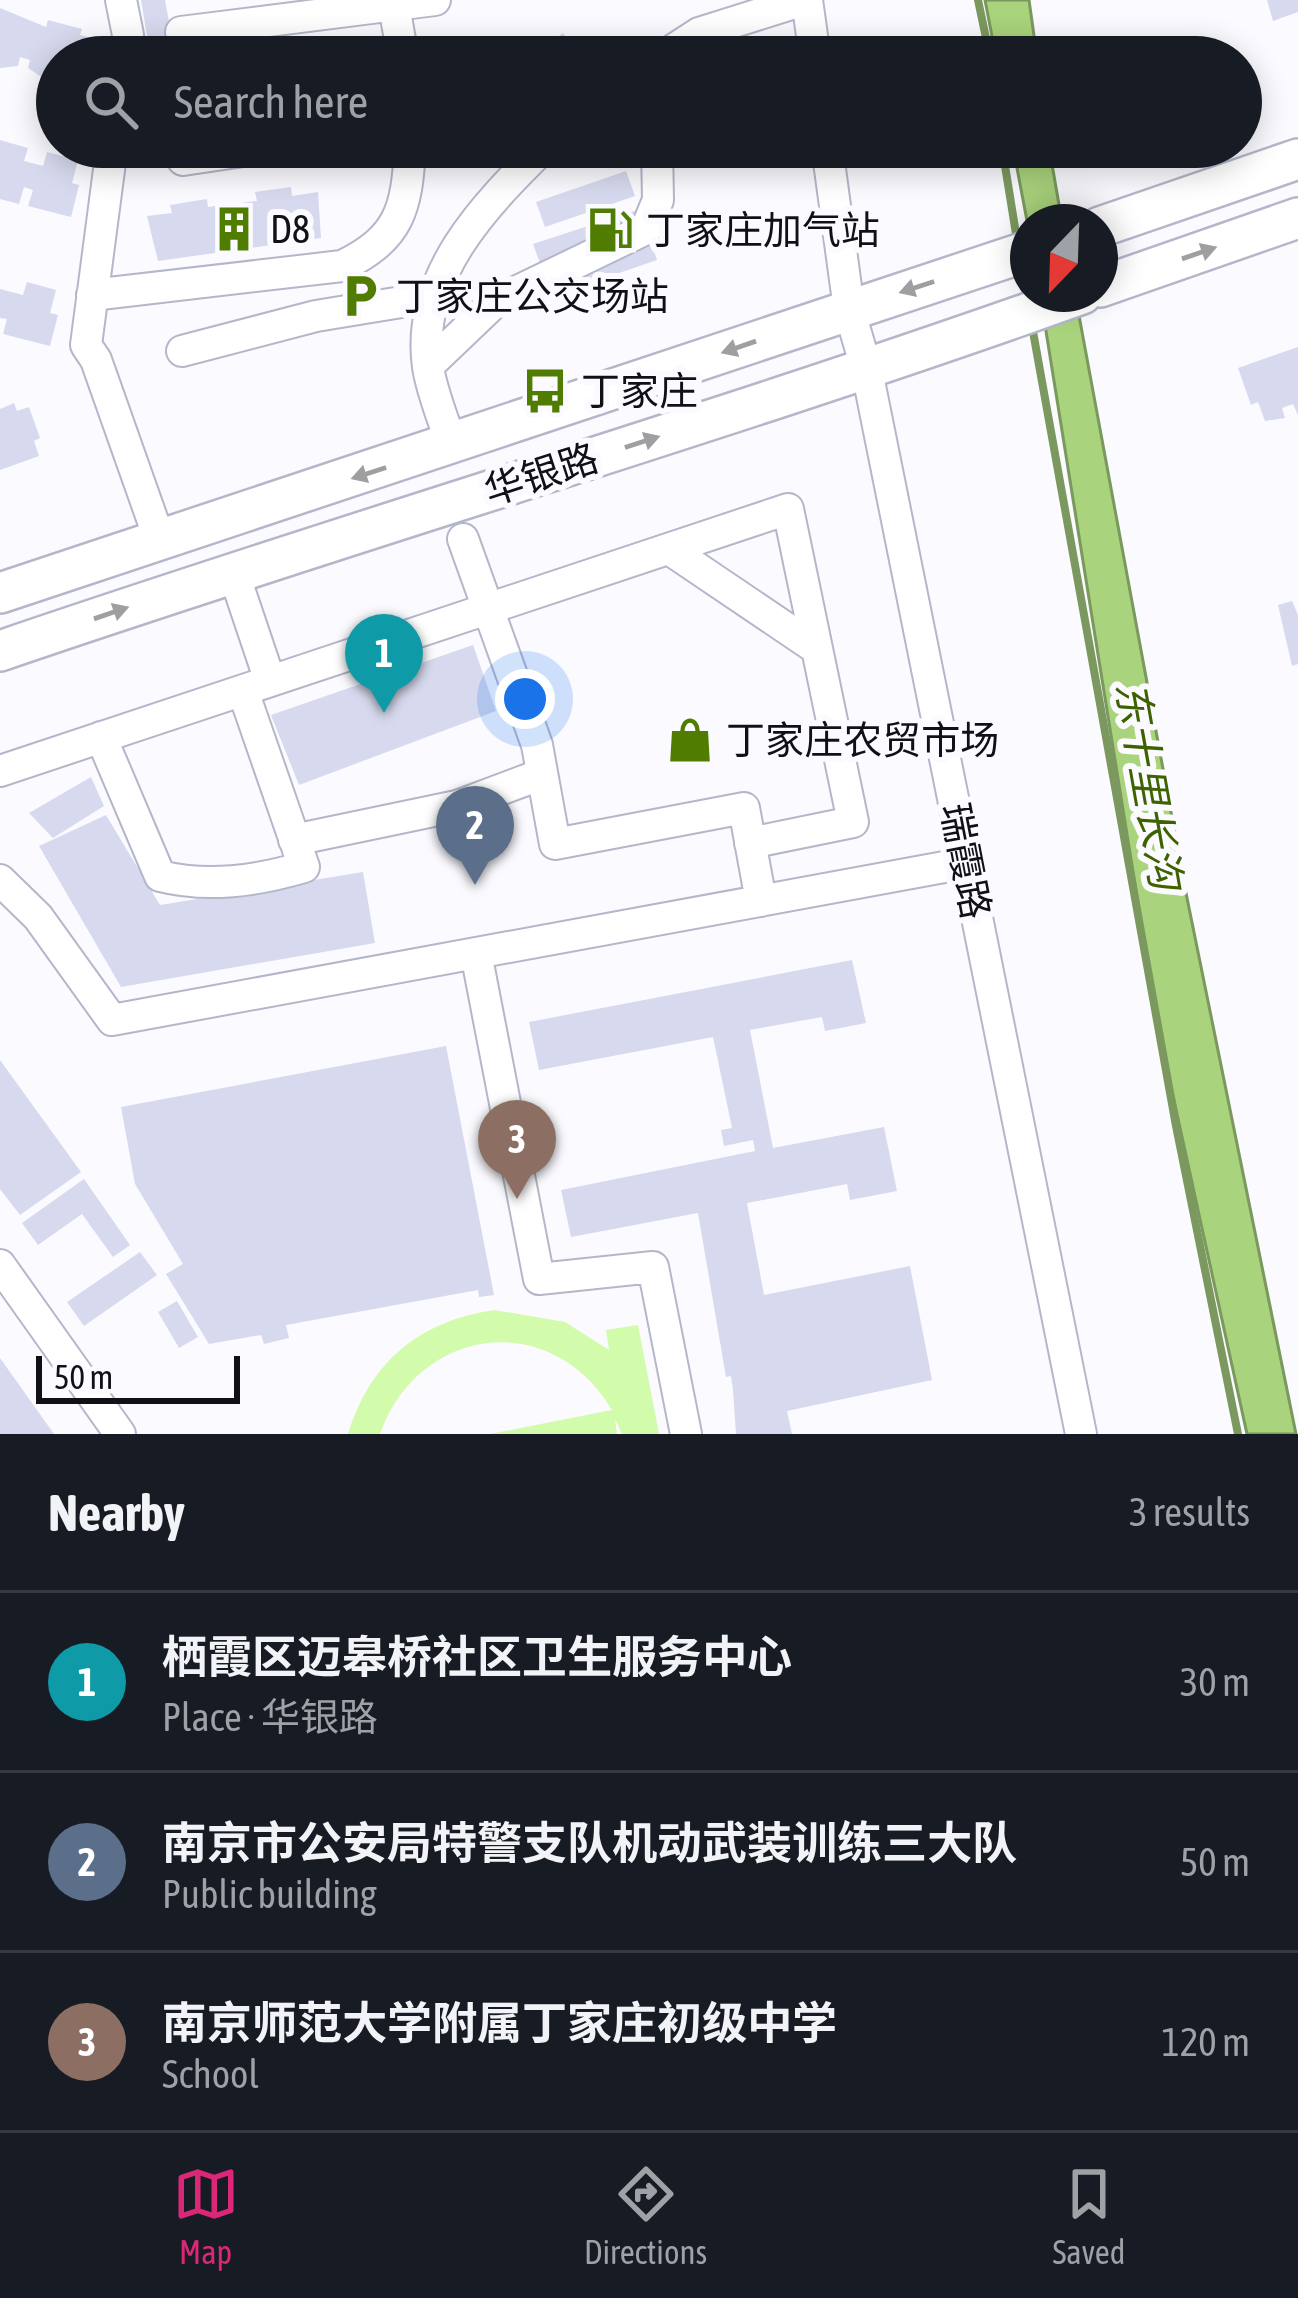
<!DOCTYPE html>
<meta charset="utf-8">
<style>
body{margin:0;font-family:"Asap Condensed","Noto Sans SC",sans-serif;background:#20242c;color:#f1f3f6}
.compass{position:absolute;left:1010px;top:204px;width:108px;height:108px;border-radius:50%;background:#171b24;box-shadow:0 6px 30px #0003;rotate:203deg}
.scale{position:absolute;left:36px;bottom:30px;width:204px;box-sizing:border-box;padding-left:12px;border:6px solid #101017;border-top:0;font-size:33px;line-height:42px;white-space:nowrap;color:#101017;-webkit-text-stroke:9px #fafaff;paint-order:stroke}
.you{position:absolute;left:525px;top:699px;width:42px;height:42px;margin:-30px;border:9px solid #fff;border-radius:50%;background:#1a73e8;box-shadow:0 0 0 18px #1a73e833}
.badge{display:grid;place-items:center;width:78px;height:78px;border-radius:50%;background:#db2777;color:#fff;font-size:39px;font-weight:700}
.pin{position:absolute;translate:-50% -99px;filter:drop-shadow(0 3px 6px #0008)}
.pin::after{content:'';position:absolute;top:63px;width:42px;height:36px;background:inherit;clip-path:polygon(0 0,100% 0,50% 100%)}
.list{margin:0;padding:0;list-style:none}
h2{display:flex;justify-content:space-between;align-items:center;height:156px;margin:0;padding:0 48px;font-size:51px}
h2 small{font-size:39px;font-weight:400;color:#9ea1a6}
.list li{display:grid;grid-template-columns:78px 1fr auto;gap:36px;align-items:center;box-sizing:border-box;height:180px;padding:0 48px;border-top:3px solid #363941}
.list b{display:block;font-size:45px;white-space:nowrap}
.list p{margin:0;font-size:39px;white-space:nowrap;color:#9ea1a6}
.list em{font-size:39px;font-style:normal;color:#9ea1a6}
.icon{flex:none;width:66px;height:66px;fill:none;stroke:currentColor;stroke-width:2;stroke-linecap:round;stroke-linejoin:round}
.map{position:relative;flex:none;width:1298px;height:1434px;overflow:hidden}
.search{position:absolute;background:#171b24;box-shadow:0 6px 30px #0003;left:36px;right:36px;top:36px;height:132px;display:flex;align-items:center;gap:30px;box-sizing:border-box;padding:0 42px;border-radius:66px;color:#9ea1a6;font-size:45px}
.sheet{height:696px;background:#171b24}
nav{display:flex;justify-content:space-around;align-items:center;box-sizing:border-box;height:168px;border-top:3px solid #363941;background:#171b24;font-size:33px;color:#9ea1a6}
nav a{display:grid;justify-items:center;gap:6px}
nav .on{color:#db2777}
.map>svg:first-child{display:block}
</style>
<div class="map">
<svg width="1298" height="1434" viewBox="0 0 1298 1434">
<rect width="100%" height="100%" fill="#fafaff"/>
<path fill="#d2fbab" d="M494,1310L565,1322L609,1350L606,1330L638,1325L659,1434H622L615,1419L617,1434H490L612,1410C553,1309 419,1324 380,1434H348C370,1362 419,1321 494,1310Z"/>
<path fill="#a9d37c" stroke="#7b985e" stroke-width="3" d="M985,0H1029L1037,57H996Z
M1013,147H1049L1062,222L1028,226Z
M1040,294H1075L1186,893L1296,1434H1247L1158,1027Z"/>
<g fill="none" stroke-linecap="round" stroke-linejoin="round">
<path stroke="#7b985e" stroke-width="8" d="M978,0L990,57
M1002,147L1017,240
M1021,267L1027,299
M1032,326L1176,1126L1238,1434"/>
</g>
<path fill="#d7daee" d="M141,0H165L172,38L148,42Z
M1267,0H1298V12L1273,21Z
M0,8L46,27L48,20L82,29L80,35L95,39L89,57H57L55,86L28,68L30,60L20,57L18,66L0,68Z
M563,33L581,57H532Z
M364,44L366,57H336L335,48Z
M0,140L28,148L24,161L43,166L47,152L78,160L72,183L79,185L71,217L28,206L33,190L24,187L19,204L0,199Z
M626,171L635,196L545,227L536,202Z
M291,187L292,196L318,192L321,238L158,261L147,216L172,213L170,205L207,199L208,207L257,201L255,192Z
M640,209L657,260L552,296L533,244Z
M27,282L56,290L50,313L58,315L50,346L3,334L7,319L0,318V289L23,295Z
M1298,347V415L1293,404L1282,408L1285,418L1265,421L1258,402L1251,405L1238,368Z
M14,403L17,411L29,407L40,438L34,441L39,456L0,470V409Z
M1292,601L1298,615V664L1292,666L1278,605Z
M473,645L496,711L299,785L271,715Z
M91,777L104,806L53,838L29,813Z
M106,815L160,905L363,872L375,943L121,987L39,846Z
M852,960L866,1023L825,1031L822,1017L750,1030L773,1148L884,1127L897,1191L850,1200L847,1184L747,1203L764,1295L910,1266L932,1380L787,1411L792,1434H736L733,1390L731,1376L726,1377L698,1213L571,1237L561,1190L755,1151L753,1140L724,1146L721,1130L732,1128L713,1037L539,1070L529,1022Z
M446,1046L494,1295L479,1297L478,1290L286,1325L289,1338L264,1344L261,1335L209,1344L166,1274L183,1264L135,1184L121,1107Z
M0,1060L81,1172L20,1215L0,1189Z
M84,1179L130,1245L113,1257L82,1214L38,1245L22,1223Z
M140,1252L157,1275L84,1326L67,1302Z
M177,1301L198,1337L179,1348L158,1312Z
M0,1358L54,1434H0Z"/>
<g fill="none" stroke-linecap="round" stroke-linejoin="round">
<g stroke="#b4b7ca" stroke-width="34">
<path id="minor" d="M121,0L128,35L125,57
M393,0L403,57
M807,0L815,57
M181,32L435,0
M662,57L699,33L804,0
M112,147L86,345L96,360L160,541
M827,147L849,309L867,371L1081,1434
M183,160L270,147
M92,295L342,266C400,238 407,209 410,147
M182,351L316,316L432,297
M428,366L495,302L646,229L658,200L657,147
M452,446C444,421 432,393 428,367C415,276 485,205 544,147
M463,539L537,745L555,844L744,808L761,901
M669,549L817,649
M233,571L270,681
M101,737L160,876C208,888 256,881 304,867L243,691
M0,771L788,509L853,822L750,843
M294,840L457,806L542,774
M0,880L38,917L112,1020L966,863
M476,953L539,1279L653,1267L686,1434
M0,1265L120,1434"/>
</g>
<g stroke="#b4b7ca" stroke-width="44">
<path id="major" d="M1100,227L1298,159
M1100,287L1298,218
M0,593L1028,251
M0,651C359,528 724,422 1082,294"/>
</g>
<use href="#minor" stroke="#fff" stroke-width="30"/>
<use href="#major" stroke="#fff" stroke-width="39"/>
</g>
<defs><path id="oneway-solid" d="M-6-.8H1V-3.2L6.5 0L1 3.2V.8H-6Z" transform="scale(3)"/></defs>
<g fill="#9f9fa2">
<use href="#oneway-solid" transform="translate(1199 253) rotate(-19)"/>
<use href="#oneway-solid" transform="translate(917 287) rotate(162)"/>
<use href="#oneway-solid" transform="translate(739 347) rotate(161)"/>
<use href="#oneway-solid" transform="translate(642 442) rotate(-18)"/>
<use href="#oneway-solid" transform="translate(369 473) rotate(162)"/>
<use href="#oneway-solid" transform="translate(111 613) rotate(-19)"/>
</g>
<defs>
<g id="building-bare" transform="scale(3.6)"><path d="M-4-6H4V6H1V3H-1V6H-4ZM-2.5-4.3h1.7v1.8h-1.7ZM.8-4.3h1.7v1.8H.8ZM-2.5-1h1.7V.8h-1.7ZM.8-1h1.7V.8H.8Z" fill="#507d01" stroke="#fafaff" stroke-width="2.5" paint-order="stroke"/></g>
<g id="fuel-bare" transform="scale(3.6)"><path d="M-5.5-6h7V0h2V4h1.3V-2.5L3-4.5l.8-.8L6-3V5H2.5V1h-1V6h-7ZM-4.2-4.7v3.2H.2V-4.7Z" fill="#507d01" stroke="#fafaff" stroke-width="2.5" paint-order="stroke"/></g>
<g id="parking-bare" transform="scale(3.6)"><path d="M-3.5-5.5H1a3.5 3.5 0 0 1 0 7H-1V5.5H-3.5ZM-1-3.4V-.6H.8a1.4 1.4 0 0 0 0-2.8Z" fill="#507d01" stroke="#fafaff" stroke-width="2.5" paint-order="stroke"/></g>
<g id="bus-bare" transform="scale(3.6)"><path d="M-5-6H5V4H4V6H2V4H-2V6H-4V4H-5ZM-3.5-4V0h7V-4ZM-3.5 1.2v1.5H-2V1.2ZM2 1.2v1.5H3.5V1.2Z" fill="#507d01" stroke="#fafaff" stroke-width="2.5" paint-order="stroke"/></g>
<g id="shop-bare" transform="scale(3.6)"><path d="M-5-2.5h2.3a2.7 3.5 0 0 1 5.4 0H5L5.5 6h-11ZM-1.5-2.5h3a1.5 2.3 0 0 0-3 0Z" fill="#507d01" stroke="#fafaff" stroke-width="2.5" paint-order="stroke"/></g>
</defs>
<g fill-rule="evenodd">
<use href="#building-bare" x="234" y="229"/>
<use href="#fuel-bare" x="610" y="230"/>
<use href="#parking-bare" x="360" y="296"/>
<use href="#bus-bare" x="545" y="391"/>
<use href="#shop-bare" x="690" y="740"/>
</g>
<g text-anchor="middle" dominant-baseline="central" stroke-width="12" stroke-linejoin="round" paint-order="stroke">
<g font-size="39" fill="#101017" stroke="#fafaff" text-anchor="start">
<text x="270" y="229">D8</text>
<text x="646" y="230">丁家庄加气站</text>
<text x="396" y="296">丁家庄公交场站</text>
<text x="581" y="391">丁家庄</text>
<text x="726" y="740">丁家庄农贸市场</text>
</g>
<g font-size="39" fill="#101017" stroke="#fafaff">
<text transform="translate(541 474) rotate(-18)">华银路</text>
<text transform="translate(966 861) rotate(79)">瑞霞路</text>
</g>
<g font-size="42" font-style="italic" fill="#3e6200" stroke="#fafaff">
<text transform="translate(1149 785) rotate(80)">东十里长沟</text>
</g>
</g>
</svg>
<svg class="compass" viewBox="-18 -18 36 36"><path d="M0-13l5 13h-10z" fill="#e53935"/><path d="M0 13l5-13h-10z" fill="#9ea1a6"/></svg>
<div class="scale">50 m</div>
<div class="you"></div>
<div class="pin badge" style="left:384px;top:713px;background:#0f9aa8">1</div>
<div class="pin badge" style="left:475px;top:885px;background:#5c6f8a">2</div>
<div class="pin badge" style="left:517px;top:1199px;background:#8d6e63">3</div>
<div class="search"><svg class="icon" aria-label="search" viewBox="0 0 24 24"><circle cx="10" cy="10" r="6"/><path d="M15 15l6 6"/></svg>Search here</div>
</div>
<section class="sheet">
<h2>Nearby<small>3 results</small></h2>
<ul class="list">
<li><span class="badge" style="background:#0f9aa8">1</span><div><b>栖霞区迈皋桥社区卫生服务中心</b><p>Place · 华银路</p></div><em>30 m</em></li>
<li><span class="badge" style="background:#5c6f8a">2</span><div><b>南京市公安局特警支队机动武装训练三大队</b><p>Public building</p></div><em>50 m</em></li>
<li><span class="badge" style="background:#8d6e63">3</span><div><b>南京师范大学附属丁家庄初级中学</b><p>School</p></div><em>120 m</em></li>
</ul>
</section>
<nav>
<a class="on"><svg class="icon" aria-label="map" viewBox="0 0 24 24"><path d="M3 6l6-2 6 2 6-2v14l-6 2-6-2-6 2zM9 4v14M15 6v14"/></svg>Map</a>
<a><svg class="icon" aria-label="directions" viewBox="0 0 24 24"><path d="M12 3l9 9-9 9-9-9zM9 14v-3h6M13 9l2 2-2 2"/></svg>Directions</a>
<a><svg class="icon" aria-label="saved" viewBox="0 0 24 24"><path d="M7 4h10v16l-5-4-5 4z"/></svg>Saved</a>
</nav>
